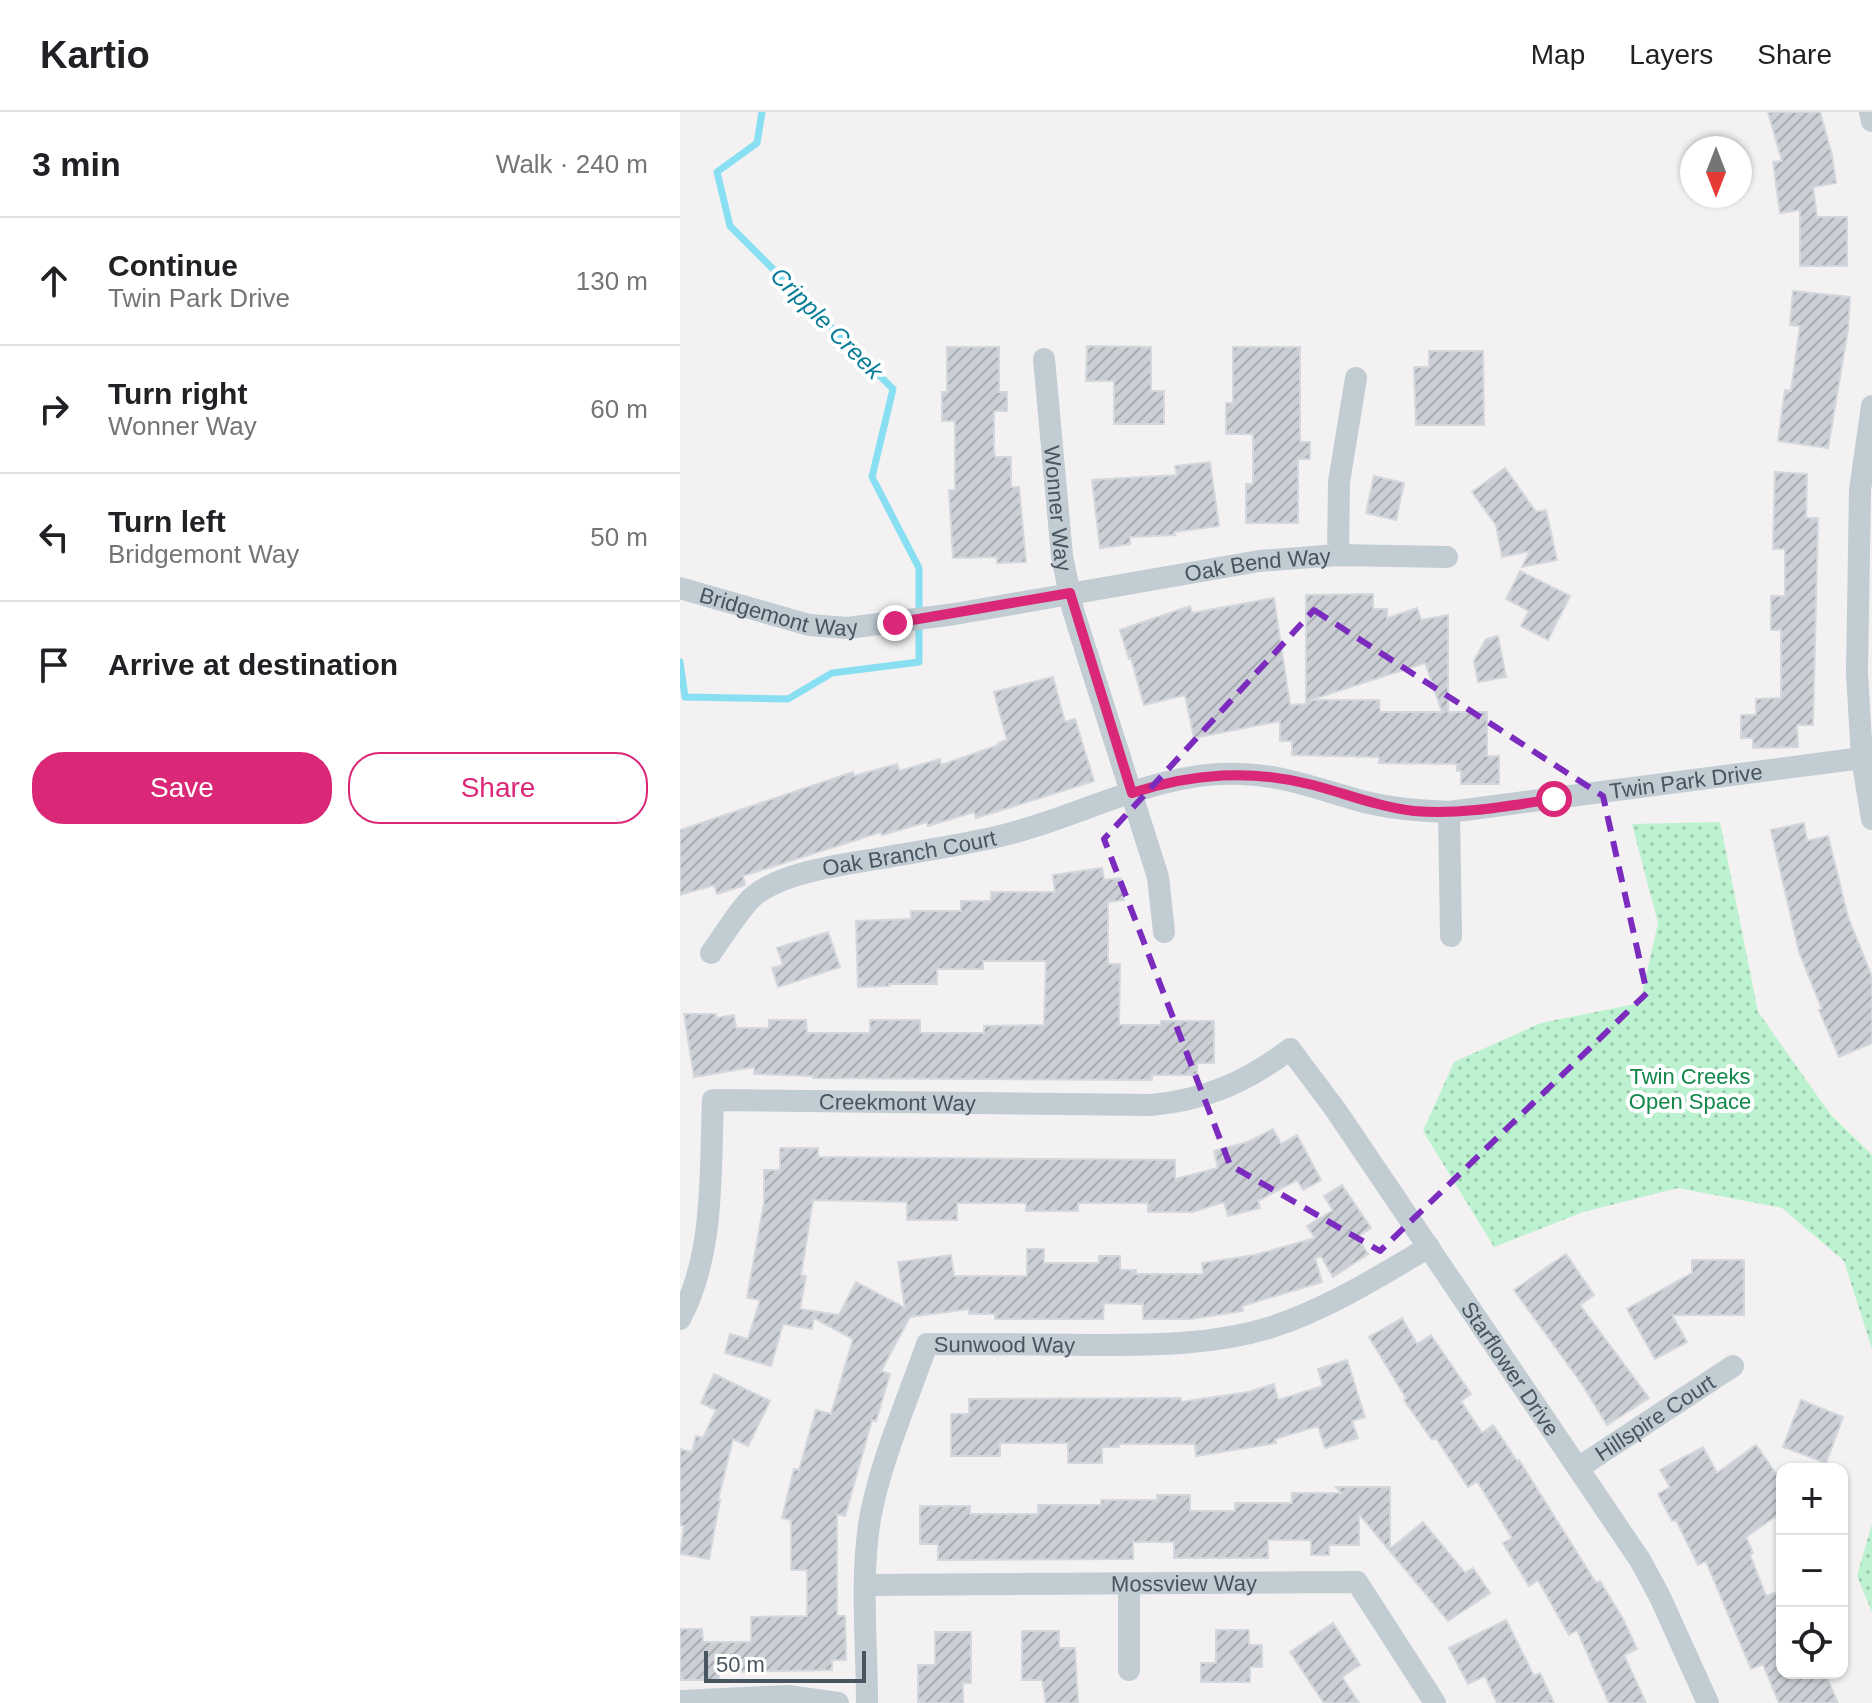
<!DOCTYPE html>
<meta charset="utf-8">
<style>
body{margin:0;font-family:Arial,sans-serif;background:#f2f2f2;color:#202124}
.controls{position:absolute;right:24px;bottom:24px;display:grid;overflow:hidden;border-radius:16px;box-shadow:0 2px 6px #0004}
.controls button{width:72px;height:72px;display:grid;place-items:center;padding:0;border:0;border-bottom:2px solid #e0e0e0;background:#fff;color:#202124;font:40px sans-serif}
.compass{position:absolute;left:1000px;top:24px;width:72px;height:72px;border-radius:50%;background:#fff;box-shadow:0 2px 6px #0004;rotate:180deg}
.scale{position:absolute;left:24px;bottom:20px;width:162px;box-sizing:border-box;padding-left:8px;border:4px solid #475560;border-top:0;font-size:22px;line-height:28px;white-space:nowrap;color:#475560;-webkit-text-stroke:6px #fff;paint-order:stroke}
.stop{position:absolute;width:24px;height:24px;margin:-18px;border:6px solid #db2777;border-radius:50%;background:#fff}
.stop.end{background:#db2777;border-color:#fff;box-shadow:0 2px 8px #0008}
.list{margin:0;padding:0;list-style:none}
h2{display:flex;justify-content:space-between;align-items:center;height:104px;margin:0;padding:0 32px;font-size:34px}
h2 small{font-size:26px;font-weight:400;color:#757577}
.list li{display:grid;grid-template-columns:52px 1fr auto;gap:24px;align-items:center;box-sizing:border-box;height:128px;padding:0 32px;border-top:2px solid #e0e0e0}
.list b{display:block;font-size:30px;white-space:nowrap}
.list p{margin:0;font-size:26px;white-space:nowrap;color:#757577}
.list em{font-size:26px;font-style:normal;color:#757577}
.actions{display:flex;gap:16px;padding:24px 32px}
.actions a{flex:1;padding:18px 0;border:2px solid #db2777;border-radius:32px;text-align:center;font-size:28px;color:#db2777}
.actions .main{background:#db2777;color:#fff}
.icon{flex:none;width:44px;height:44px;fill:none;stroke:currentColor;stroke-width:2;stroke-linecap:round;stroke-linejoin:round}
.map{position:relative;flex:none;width:1192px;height:1591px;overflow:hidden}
header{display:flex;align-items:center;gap:48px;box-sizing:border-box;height:112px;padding:0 40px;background:#fff;border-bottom:2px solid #e0e0e0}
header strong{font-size:38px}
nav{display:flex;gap:44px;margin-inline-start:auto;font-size:28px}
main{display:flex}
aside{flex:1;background:#fff}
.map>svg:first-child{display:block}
</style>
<header>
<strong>Kartio</strong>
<nav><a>Map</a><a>Layers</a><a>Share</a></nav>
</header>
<main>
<aside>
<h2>3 min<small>Walk · 240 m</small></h2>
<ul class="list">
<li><svg class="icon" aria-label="ahead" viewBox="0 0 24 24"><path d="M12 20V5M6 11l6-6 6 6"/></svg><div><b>Continue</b><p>Twin Park Drive</p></div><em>130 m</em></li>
<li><svg class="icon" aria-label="right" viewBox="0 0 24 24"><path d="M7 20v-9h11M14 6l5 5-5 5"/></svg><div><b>Turn right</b><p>Wonner Way</p></div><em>60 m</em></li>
<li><svg class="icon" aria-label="left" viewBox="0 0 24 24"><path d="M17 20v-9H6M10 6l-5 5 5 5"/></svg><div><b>Turn left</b><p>Bridgemont Way</p></div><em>50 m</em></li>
<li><svg class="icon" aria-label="arrive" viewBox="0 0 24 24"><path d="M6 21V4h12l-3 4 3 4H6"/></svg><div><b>Arrive at destination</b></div></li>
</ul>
<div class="actions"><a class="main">Save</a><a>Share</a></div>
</aside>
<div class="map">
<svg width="1192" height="1591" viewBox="0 0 1192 1591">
<defs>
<pattern id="grass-dots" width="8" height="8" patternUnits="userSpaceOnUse" patternTransform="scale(2)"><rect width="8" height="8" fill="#bdf2d0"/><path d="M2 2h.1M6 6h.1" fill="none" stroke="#9bc7ac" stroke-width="1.8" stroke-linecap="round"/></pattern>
<pattern id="building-hatch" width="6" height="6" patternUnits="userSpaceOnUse" patternTransform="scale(2)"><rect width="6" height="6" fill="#ccd0d6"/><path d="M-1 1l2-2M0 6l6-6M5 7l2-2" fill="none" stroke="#a7acb1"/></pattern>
</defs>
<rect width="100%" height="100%" fill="#f3f1f1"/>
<path fill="url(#grass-dots)" d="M1040,710L1078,900L1151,1003L1192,1043V1237L1164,1149L1102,1096L998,1076L903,1100L814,1135L743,1019L774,950L861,911L960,891L978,811L952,712Z
M1192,1412V1500L1177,1464Z"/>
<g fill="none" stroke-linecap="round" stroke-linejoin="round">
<path stroke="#88dff2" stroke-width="7" d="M0,550L5,585L108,587L152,561L239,550V456L192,365L213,277L50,114L37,60L77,31L82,0"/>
</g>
<path fill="url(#building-hatch)" stroke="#d4d7dc" stroke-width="2" fill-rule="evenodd" d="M1088,0H1140L1152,43L1156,71L1133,75L1137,105H1167V154H1120V98L1100,101L1093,50L1102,49Z
M1113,179L1170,185L1168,218L1148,336L1098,329L1105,278L1111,279L1120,214L1110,213Z
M407,234L471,235V279H484V312H434V269H406Z
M267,235H319V280H327V299H314V338L315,345H331V375H339L346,450L317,451V445L273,446L269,378H275V309H262V280H267Z
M553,235H620V330H630V347H618V411H566V372H573V322H546V291H553Z
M749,239H803L804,313H736L734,255H749Z
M530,350L539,414L494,420L495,423L450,425V432L420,436L412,368L497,363L495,354Z
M825,356L856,400L866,398L877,448L842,455L850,439L822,445L816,413L792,380Z
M1095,360L1127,362L1126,406H1138L1133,613H1117L1118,635L1073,636V626H1061V603H1076V587L1101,586V518H1091V484H1105V437H1093Z
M694,364L724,371L716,408L686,401Z
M840,459L890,484L868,528L841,514L849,499L826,487Z
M693,482V497H707V506L737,496L741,508L768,503V600H807V644H819V672H781V659H777V652L699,651V645L612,643V629H600V609L514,626L505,583L464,593L451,546L449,547L440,518L510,494L512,501L594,486L610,593L626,592V483ZM745,551L762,600H700L699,588H630Z
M818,524L826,565L798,570L794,549L806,527Z
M373,565L385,610L395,607L414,669L296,706L294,700L248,714L247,710L202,723L201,720L63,764L65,773L37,782L34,773L0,783V718L173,660L174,664L217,652L219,659L260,647L261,653L319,633L318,631L327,628L314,580Z
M1124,711L1127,729L1148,724L1168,805L1192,865V931L1159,945L1139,898L1142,897L1119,840L1091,718Z
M422,756L424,768L441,766L444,788L428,790V852H440L439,913H481V909H534V951H517V963H472V968L133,966V964L74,962V955L14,965L4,902H36V906L54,903L56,916H89V908H126L127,921H190V908H240V921H304V914L364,913L366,849H303V857H257V872H209V874L178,875L176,809L231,807V799H281V789H311V780H375L373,763Z
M148,820L160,855L98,875L92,856L103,853L97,836Z
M593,1017L601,1032L617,1023L641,1068L623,1078L617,1068L578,1089L580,1096L548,1104L544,1090L513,1100H468V1091H398V1099H346V1091H277V1108H227V1090L133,1088L121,1163L126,1164L120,1197L159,1203L176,1170L225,1196L218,1150L271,1143L274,1164H347V1137H364V1151H419V1144H440V1158H456V1162H523L522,1151L575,1143L635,1126L627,1114L653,1098L644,1084L662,1073L691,1116L677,1125L688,1142L653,1165L641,1144L635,1146L642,1170L562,1194L563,1199L511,1207H463V1192L424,1191L423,1207H315V1202H289V1197L230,1205L201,1259L210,1262L196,1309L192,1308L165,1404L157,1402V1504H165L166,1548H152V1558L39,1560V1568H0V1517H22L23,1530H71V1505L127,1504V1458H111V1408L102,1406L114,1357L119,1358L136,1298L151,1302L173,1227L134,1206L132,1217L103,1212L91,1254L45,1241L50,1222L68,1227L80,1188L67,1186L84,1091V1058H100V1036H138V1045L495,1048V1067L538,1056L534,1039L568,1030Z
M886,1142L914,1183L900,1193L969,1286L927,1313L902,1272L834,1178Z
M1012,1148H1064V1203H992L1007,1230L975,1247L947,1197L1012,1161Z
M722,1206L737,1232L751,1223L791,1282L781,1289L802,1321L813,1313L837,1349L839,1348L916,1471L920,1469L943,1507L957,1537L944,1543L966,1591H929L897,1518L889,1523L858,1468L849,1474L823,1431L832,1426L797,1369L788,1375L756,1326L752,1328L724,1288L726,1286L689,1225Z
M667,1248L685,1305L672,1309L678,1326L645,1336L638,1314L595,1327L596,1331L516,1344L515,1332H439V1335H422V1351H388V1331H320V1344H271V1302H289V1287L501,1286V1290L568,1280L594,1272L598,1288L643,1274L638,1257Z
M34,1262L90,1289L68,1334L53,1327L38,1388H40L29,1447L0,1442L4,1414L0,1413V1337L12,1340L16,1324L23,1326L36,1298L21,1291Z
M1121,1288L1163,1305L1146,1351L1103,1335Z
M1076,1333L1102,1370V1400L1066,1425L1073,1441L1070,1443L1086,1484L1102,1478V1561H1145L1158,1591H1099L1083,1552L1071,1557L1026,1449L1018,1453L996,1408L992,1409L978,1382L990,1375L980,1358L1023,1335L1037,1361Z
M656,1375H710V1437L743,1410L785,1461L793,1456L810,1481L768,1509L679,1402V1433H649V1443H631V1428H588V1446H494V1430H453V1447L258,1448V1432H240V1394H290V1402H358V1393H421V1388H477V1383H510V1399H555V1391H612V1381H661Z
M826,1508L854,1564L860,1561L874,1591H817L805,1564L788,1572L769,1536Z
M653,1511L680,1553L662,1565L679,1591H644L610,1540Z
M536,1518H569V1533H582V1555H570V1570H521V1551H536Z
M342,1519H379V1536H395L398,1591H366L362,1568H342Z
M255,1520H291V1571H283V1591H238V1553H255Z"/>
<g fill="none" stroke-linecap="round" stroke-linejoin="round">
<g stroke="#c1ccd3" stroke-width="22">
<path d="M1190,0L1192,9"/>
<path id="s1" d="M364,247L382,444L393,498L478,765L484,820"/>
<path d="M1192,294L1180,378L1177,561L1182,646L1192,707"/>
<path d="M658,443L659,370L676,266"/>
<path id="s2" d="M0,476L129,513L168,516L275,502L579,449L658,443L767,445"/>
<path d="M769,700L771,824"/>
<path id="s3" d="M31,841C42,826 62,793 75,783C104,760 160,753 196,747C236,740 276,734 316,725C398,707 475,658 561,662C605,663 643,679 685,690C713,697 741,699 769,700L1182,646"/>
<path id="s4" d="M0,1207C35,1142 30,1060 33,988L471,993C525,988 567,970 610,937L655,997L960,1448L980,1485L1028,1591"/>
<path id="s5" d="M898,1356L1053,1254"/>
<path d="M449,1472V1558"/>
<path id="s6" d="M186,1473L677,1470L755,1591"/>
<path d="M0,1589L108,1584L158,1591"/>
<path id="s7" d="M187,1591C187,1531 180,1467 190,1407C200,1350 228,1287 247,1232C300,1232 353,1232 405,1233C468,1233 531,1234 592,1215C649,1196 698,1165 749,1135"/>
</g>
</g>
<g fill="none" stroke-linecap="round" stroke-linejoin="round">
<path stroke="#db2777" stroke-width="10" d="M215,511L390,481L452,681C513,661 571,657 633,673C667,682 699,695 734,699C781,703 828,694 874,687"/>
</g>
<path fill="none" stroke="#7b2cbf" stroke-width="6" stroke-dasharray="16 10" stroke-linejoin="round" d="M634,498L923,684L967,881L700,1139L550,1053L424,727Z"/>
<g text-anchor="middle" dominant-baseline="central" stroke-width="8" stroke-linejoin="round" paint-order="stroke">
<g font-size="22" fill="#475560" stroke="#fff">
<text stroke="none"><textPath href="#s1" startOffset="150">Wonner Way</textPath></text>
<text stroke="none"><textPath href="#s2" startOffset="588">Oak Bend Way</textPath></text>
<text stroke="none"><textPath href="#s2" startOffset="102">Bridgemont Way</textPath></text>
<text stroke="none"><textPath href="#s3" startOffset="1028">Twin Park Drive</textPath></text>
<text stroke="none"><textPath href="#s3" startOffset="234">Oak Branch Court</textPath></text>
<text stroke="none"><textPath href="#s4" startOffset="408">Creekmont Way</textPath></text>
<text stroke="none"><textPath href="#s7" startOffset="446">Sunwood Way</textPath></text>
<text stroke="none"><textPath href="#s4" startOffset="1202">Starflower Drive</textPath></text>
<text stroke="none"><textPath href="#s5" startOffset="92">Hillspire Court</textPath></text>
<text stroke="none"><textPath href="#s6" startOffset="318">Mossview Way</textPath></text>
</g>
<g font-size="22" fill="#118749" stroke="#fff">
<text x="1010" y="964">Twin Creeks<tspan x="1010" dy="25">Open Space</tspan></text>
</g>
<g font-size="24" font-style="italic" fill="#067c96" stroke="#fff">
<text transform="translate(147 211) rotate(45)">Cripple Creek</text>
</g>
</g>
</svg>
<div class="controls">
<button>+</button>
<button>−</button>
<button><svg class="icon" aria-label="locate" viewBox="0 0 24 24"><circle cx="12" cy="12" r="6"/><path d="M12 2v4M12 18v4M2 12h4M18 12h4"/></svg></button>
</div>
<svg class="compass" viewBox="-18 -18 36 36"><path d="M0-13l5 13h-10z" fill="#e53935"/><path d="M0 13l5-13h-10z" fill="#757577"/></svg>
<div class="scale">50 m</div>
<div class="stop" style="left:874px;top:687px"></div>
<div class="stop end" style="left:215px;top:511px"></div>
</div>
</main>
